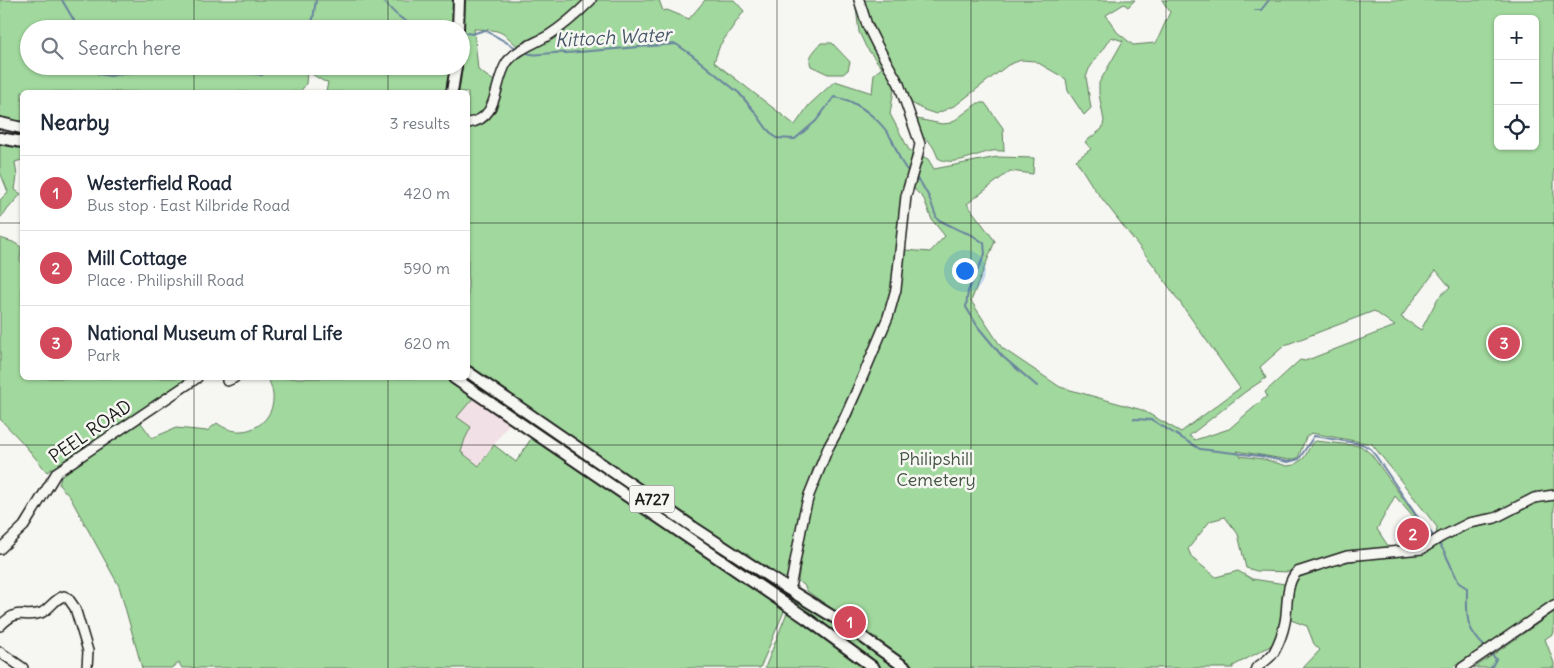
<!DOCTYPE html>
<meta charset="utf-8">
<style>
body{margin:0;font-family:Delius,sans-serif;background:#f6f6f7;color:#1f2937}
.controls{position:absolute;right:15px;top:15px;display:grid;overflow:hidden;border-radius:8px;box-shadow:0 1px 4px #0004}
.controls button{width:45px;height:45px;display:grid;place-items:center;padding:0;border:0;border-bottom:1px solid #e0e1e3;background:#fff;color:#1f2937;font:25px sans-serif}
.you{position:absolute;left:964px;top:270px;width:18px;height:18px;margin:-12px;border:4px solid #fff;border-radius:50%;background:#1a73e8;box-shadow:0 0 0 8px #1a73e833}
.badge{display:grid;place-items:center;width:32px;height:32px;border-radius:50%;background:#d1495b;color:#fff;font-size:16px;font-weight:700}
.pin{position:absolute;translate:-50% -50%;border:2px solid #fff;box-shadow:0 1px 5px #0006}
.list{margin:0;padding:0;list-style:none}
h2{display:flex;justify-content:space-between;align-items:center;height:65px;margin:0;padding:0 20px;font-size:21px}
h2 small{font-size:16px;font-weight:400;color:#747a83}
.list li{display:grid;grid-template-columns:32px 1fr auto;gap:15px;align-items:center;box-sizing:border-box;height:75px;padding:0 20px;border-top:1px solid #e0e1e3}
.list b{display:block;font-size:19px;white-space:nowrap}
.list p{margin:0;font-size:16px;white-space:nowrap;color:#747a83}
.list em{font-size:16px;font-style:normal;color:#747a83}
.icon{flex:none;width:28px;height:28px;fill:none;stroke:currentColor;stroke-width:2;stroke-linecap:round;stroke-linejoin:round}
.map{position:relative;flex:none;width:1554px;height:668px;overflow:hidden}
.search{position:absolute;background:#fff;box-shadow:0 1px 4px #0004;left:20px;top:20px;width:450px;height:55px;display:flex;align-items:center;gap:12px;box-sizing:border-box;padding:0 18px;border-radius:28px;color:#747a83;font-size:19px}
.panel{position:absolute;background:#fff;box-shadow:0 1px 4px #0004;left:20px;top:90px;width:450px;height:290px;border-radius:8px}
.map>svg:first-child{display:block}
</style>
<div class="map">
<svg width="1554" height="668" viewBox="0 0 1554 668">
<rect width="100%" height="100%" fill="#f6f6f2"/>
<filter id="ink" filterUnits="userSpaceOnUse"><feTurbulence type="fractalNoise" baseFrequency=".02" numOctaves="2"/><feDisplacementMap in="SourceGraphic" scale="10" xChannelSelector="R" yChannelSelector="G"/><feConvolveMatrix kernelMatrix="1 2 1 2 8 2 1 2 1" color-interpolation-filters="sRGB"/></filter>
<g filter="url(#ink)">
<path fill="#f1e0e5" d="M474,397L510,422L479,466L461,452L465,439L471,427L456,417Z"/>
<path fill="#a1d89d" stroke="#5e7a5c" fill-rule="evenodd" d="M0,0H455L453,29H29V66H451L447,92H326L328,82L323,81L307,71L306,84L300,92H22V123L0,118Z
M464,0H659L663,11L667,10L689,19L705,0H734L744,11L720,45L714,62L795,125L809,105L835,81L872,93L874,74L882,68L866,47L859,32L855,0H857L895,83L890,114L909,150L928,159L934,169L997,157L1034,158L1033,174L1010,171L967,204L995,241L971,301L1002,348L1060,387L1142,410L1181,432L1240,388L1155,267L1093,187L1076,160L1091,149L1085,142L1102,129L1104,121L1099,94V83L1123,41L1111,37L1089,69L1086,77L1091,108L1084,115L1068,91L1066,79L1035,61L1021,60L1008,65L956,105L936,114L924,110L910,102L870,25L863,0H1135L1128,7L1124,4L1106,15L1117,32L1133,45L1156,43L1170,12L1162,0H1554V600L1452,668H1303L1320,650L1314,644L1307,626L1288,619L1294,581L1297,578L1336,564L1435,545L1437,527L1372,444L1311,433L1306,437L1298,458L1289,460L1237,451L1240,456L1263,459L1287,466L1294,465L1304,458L1312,443L1316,441L1361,446L1371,454L1415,515L1413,517L1395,496L1377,529L1390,549L1356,551L1291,572L1257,571L1246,568L1238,534L1225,517L1210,521L1188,549L1192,558L1216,577L1238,571L1252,579L1285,584L1284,613L1276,643L1233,666V668H915L807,591L804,585L798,581L806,522L820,471L849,422L857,403L899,288L905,250L930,252L945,236L932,220L924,199L910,185L896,279L886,310L847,402L813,469L801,509L792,571L787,577L784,578L685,515L468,365V126C505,119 494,91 510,66C515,59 525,53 532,48L526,43L517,46C500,29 498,30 474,29L478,70L494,81C488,99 488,114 468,118V92H459L462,71ZM1498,19H1535V146H1498ZM1436,270L1450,287L1438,298L1421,330L1401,317ZM1374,311L1395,326L1305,361L1300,360L1265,392L1267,396L1229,429L1195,440L1189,436L1245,392L1266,378L1260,367L1285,345Z
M821,43H832L850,62L848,70L843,74H828L811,66C807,56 815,51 821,43Z
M978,103H985L1003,128L1004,151C999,151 993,150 988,152C974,155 952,167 938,158C934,148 932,142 922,137L917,123V119L942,124L951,123Z
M0,144L22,148V160L15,162L17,176L15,190L21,194L0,218V200L8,192L0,172Z
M0,238L13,242L21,247L20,261L22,263V378H190L47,472L22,442L0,419Z
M272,378H447L474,397L457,417L471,427L465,439L461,452L479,466L494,445L516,462L532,437L540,441L785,609L760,668H182L179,663L171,668H142L119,586L70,497L59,485L61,477L67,471L139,420L152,438L176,428L207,431L217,423C247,446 286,416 269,381Z
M462,378H468L863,641L896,668H882L824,624L658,512Z
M788,610L867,668H765Z
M1554,612V633L1545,639L1554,663V668H1474Z"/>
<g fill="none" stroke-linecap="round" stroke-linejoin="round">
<path stroke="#68839e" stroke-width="2" d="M62,0L79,29
M383,0C400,22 411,26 438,29
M1255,10H1261L1269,0
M308,29L313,19L316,0
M462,32L472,34L485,30L518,49
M525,52C535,57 543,53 554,53C558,52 562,53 566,53L676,44L692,55L739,93L755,112L767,129L776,138L795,139L816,121L834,97C839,98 845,99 849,101C865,108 884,124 892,140C898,152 900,164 910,173
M92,66L99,74L110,76L132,72L137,66
M213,66L262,75L272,66
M916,178L921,183L929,197L937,219L959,230L972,235L984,243L985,254L968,291L966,307L978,327L1002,356L1037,386
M1134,419L1152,420L1200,449L1260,456L1288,462L1299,459L1314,436L1362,444L1371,449L1416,515L1435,538
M1438,542L1444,551L1459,583L1467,588C1467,617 1464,627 1486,648
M1489,652L1496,659L1491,668"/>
<g stroke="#1c1c1c" stroke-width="12">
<path id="minor" d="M468,123C500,119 493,83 507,62C517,49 536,43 549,35C565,25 578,13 591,0
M227,381L234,378
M0,549L24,526L57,472L197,378
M788,589L791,583L804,514L809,495L828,448L844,419L857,390L888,317L896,289L906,196L917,158L920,144L899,84L877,45L867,25L859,0
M0,626C20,606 21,619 41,613C50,609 54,599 64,596L68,598L75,608L88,651L87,668
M0,652L23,668
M1256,668C1262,663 1270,659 1274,652C1279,643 1283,632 1285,622C1288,607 1285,583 1297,572L1347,556L1422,549L1441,537L1469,523L1495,518L1534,498L1554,495
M1462,668L1554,605"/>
</g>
<g stroke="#1c1c1c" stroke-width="14">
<path id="major" d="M458,29L459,0
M452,92L456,66
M0,123L22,128
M0,138L22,142
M468,372L693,527L788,589L840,621L906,668
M454,378L806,618L874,668"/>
</g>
<use href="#minor" stroke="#f6f6f2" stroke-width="9"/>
<use href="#major" stroke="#f6f6f2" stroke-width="10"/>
</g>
</g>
<path fill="none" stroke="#1c1c1c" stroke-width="1" stroke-opacity="0.55" d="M194,0V29M388,0V29M583,0V668M777,0V668M971,0V668M1166,0V668M1360,0V668M194,66V92M388,66V92M0,223H22M468,223H1554M194,378V668M388,378V668M0,445H1554"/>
<g text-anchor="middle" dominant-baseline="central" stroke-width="5" stroke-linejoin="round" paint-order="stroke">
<rect fill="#f6f6f2" stroke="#5d5d5c" stroke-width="1" x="629.5" y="485.5" width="45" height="27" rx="4"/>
<g font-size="16" font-weight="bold" fill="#1c1c1c">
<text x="652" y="499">A727</text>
</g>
<g font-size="18" fill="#1c1c1c" stroke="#f6f6f2">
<text transform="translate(90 431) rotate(-35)">PEEL ROAD</text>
</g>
<g font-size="18" fill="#445443" stroke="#f6f6f2">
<text x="936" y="458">Philipshill<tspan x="936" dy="21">Cemetery</tspan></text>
</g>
<g font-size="19" font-style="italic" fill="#485868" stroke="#f6f6f2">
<text transform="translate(613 37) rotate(-3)">Kittoch Water</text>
</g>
</g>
</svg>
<div class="controls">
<button>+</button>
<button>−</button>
<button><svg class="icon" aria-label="locate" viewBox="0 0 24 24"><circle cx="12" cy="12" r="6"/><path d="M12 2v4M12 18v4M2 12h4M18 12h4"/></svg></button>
</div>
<div class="you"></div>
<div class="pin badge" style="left:850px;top:622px">1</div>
<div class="pin badge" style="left:1413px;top:534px">2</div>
<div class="pin badge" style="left:1504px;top:343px">3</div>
<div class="search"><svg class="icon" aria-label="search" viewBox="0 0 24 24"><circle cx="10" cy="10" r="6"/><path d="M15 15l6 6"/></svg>Search here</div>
<section class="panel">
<h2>Nearby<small>3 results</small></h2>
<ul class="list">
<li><span class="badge">1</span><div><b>Westerfield Road</b><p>Bus stop · East Kilbride Road</p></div><em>420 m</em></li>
<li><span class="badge">2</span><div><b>Mill Cottage</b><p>Place · Philipshill Road</p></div><em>590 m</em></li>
<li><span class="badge">3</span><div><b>National Museum of Rural Life</b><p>Park</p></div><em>620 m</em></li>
</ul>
</section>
</div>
